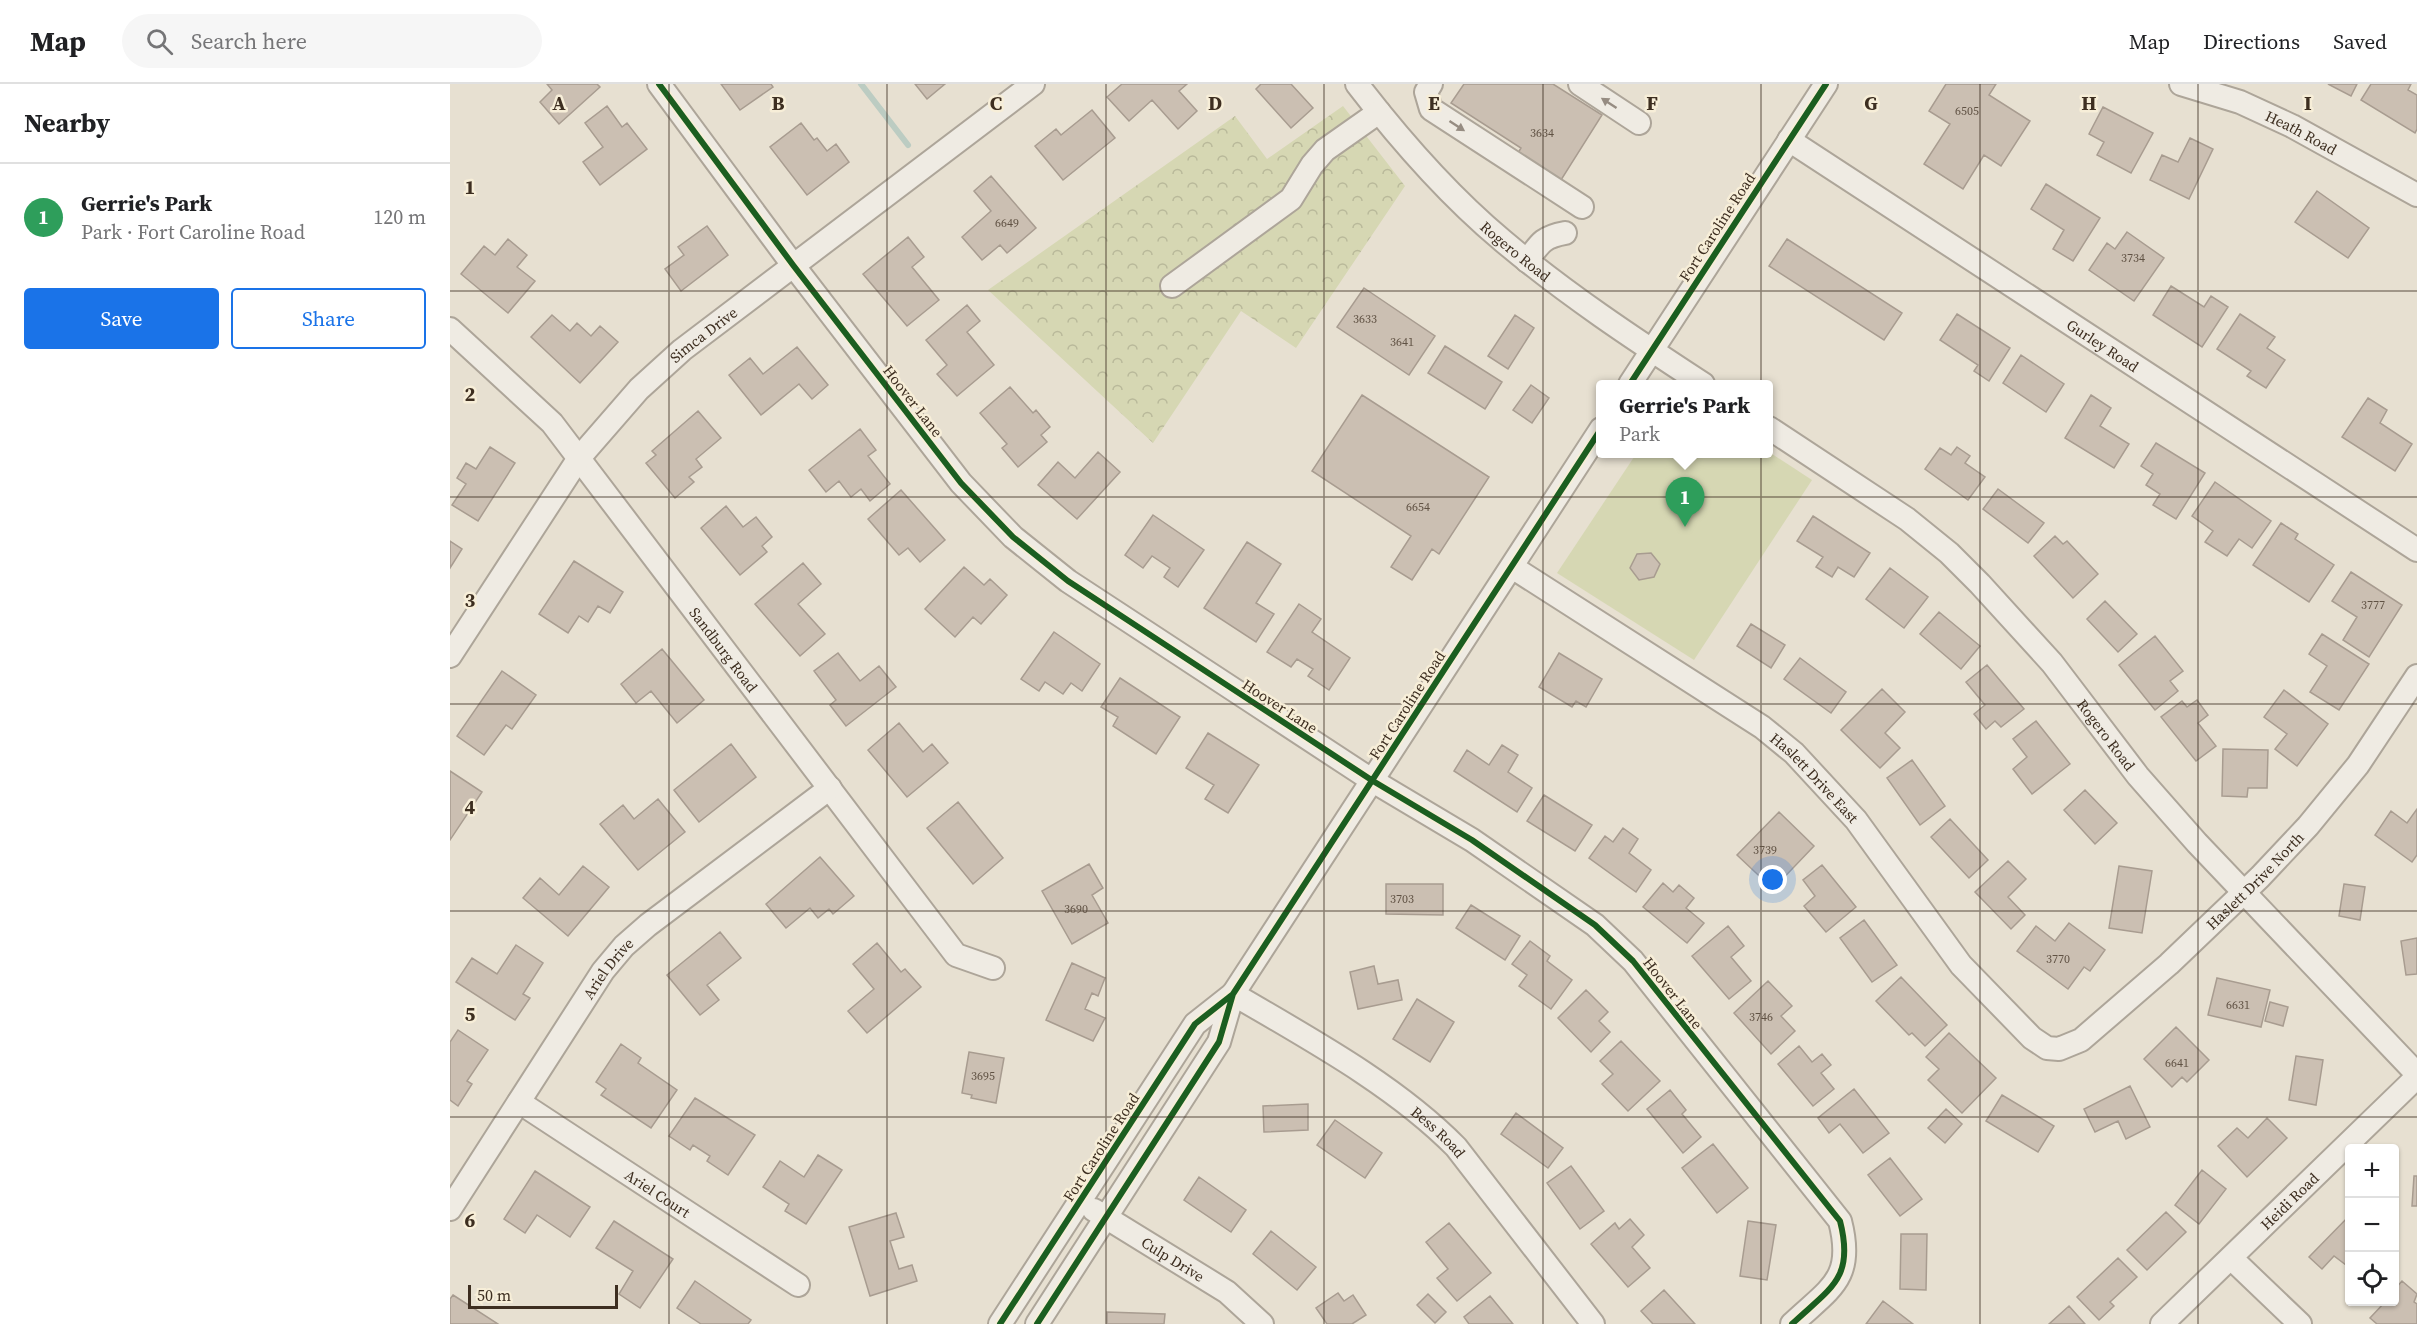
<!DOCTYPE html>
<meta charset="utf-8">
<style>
body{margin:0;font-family:"Source Serif 4",serif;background:#f6f6f6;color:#202124}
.controls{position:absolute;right:18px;bottom:18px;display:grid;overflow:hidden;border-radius:6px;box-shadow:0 2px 4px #0004}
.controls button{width:54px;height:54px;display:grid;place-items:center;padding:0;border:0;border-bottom:2px solid #e0e0e0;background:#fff;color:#202124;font:30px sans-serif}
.scale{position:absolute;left:18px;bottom:15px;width:150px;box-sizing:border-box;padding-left:6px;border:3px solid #3d2e20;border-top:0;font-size:16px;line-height:21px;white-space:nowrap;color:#3d2e20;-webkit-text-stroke:4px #f7eed8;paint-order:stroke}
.you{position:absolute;left:1323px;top:796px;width:21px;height:21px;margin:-15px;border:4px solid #fff;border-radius:50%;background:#1a73e8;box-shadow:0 0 0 9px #1a73e833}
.badge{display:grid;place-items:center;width:39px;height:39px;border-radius:50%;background:#1a73e8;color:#fff;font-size:20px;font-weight:700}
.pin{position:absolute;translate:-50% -50px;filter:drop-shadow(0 2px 3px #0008)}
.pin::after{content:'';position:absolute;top:32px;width:21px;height:18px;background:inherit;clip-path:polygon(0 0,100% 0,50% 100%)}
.popup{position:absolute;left:1146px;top:296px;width:177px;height:78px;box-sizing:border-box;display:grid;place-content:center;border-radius:6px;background:#fff;filter:drop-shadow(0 2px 4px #0005);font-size:20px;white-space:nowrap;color:#757577}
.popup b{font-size:22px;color:#202124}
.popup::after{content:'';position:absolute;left:50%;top:100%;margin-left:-12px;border:12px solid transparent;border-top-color:#fff}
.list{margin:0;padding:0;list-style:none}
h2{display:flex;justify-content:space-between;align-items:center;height:78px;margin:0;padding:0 24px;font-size:26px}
h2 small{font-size:20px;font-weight:400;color:#757577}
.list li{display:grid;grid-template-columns:39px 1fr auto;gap:18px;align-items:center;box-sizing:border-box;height:108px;padding:0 24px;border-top:2px solid #e0e0e0}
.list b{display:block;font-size:22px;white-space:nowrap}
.list p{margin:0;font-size:20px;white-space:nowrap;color:#757577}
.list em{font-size:20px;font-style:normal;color:#757577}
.actions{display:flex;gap:12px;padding:18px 24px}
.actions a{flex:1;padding:14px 0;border:2px solid #1a73e8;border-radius:6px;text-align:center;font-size:21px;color:#1a73e8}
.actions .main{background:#1a73e8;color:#fff}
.icon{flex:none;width:33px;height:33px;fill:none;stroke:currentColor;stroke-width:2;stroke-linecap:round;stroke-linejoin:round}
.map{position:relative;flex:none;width:1967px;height:1240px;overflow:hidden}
header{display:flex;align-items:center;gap:36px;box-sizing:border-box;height:84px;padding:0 30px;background:#fff;border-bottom:2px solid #e0e0e0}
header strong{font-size:28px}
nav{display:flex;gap:33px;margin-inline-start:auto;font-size:21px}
.search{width:420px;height:54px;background:#f6f6f6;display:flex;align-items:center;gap:15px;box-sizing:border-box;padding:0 21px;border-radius:33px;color:#757577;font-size:22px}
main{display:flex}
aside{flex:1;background:#fff}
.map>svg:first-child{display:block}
</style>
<header>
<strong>Map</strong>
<div class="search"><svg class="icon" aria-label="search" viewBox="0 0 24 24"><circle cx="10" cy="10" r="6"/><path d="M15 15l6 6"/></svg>Search here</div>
<nav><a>Map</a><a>Directions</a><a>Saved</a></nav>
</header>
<main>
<aside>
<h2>Nearby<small></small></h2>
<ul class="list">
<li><span class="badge" style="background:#2e9e5b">1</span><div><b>Gerrie's Park</b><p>Park · Fort Caroline Road</p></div><em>120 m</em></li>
</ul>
<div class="actions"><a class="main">Save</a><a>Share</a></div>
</aside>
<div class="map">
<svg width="1967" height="1240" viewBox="0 0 1967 1240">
<defs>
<pattern id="forest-crowns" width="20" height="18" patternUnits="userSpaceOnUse" patternTransform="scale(1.5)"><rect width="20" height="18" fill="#d6d7b3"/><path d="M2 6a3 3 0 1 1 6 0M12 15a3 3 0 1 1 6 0" fill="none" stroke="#b9b99a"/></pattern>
</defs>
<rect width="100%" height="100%" fill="#e7e0d1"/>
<path fill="url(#forest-crowns)" d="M893,22L955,102L846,264L791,227L703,359L538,206L785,32L817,75Z"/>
<path fill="#d6d7b3" d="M1319,368L1362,396L1244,576L1107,489L1186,370Z"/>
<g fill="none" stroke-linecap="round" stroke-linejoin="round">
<path stroke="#bcccc2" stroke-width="6" d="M411,0L458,61"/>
</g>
<path fill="#cbbfb2" stroke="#a89c90" stroke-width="1.5" d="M97,0H147L150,3L109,40L90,18L102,6Z
M271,0H321L323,3L290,26Z
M465,0H495L477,15Z
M672,0H737L729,7L747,27L728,45L702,16L679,37L657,13Z
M811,0H841L863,24L841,44L806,5Z
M1014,0H1103L1152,31L1111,96L1068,69L1071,64L1001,19Z
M1496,0H1546L1539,11L1580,37L1551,82L1534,71L1513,105L1474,80L1500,40L1479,27Z
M1878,0H1907L1901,12Z
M1921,0H1961L1958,6L1967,11V45L1965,49L1911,16Z
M157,22L172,43L177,39L197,65L150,101L133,78L153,63L135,39Z
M1653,23L1703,49L1681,89L1647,71L1654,58L1639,50Z
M642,26L665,54L613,96L585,62L606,45L611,51Z
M351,39L364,56L367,54L377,67L386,60L399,78L357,111L320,63Z
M1740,54L1763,65L1739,115L1700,96L1712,71L1728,78Z
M541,92L586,144L557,169L550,161L532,176L512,153L541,127L524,107Z
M1596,100L1650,134L1623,177L1603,165L1614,146L1581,125Z
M1867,107L1919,144L1898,174L1845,138Z
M257,142L278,171L231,207L215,185L234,171L228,163Z
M1677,148L1714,174L1684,217L1639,186L1657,159L1665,165Z
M458,153L474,173L462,183L489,216L457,242L413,190Z
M58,155L77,171L67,183L85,197L58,229L11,190L34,162L45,171Z
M1337,155L1452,229L1434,256L1319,182Z
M1721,202L1754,223L1761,212L1778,223L1752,263L1703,231Z
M914,204L985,252L959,291L887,243Z
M517,221L530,237L517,248L544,281L507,312L487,290L497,281L476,256Z
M1507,230L1560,264L1539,297L1524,287L1528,281L1490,256Z
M1790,230L1825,253L1817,264L1835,276L1816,304L1797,292L1801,287L1767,265Z
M102,231L120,247L127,239L141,252L150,242L168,258L130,299L81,253Z
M1065,231L1084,244L1058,285L1038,272Z
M995,262L1052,298L1035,325L978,289Z
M347,263L378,301L362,315L349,300L311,331L279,291L300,274L313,290Z
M1571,271L1614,300L1596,328L1553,299Z
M1081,301L1099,314L1082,339L1063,326Z
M560,303L583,329L586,326L600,343L591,351L597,358L568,383L552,364L557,360L530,329Z
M912,311L1039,393L989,470L982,465L962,496L941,483L961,452L862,387Z
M1641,311L1661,324L1650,342L1679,360L1664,384L1615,354Z
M1918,314L1937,326L1930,339L1962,360L1945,387L1892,353Z
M248,327L271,354L246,375L252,383L239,393L244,398L225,414L196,379L206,371L202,367Z
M410,345L426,366L418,372L440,400L420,417L411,405L401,413L389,397L376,408L359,386Z
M1706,359L1755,389L1726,435L1703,421L1710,410L1696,401L1703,390L1691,382Z
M40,363L65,379L28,437L2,421L16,400L7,394L16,379L26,385Z
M1507,363L1520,372L1515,379L1535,393L1518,416L1475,385L1490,364L1501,371Z
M648,368L670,388L627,435L588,401L608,378L625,394Z
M1765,398L1821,437L1802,464L1789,455L1777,472L1755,458L1763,447L1742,432Z
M1548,405L1594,439L1578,459L1533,425Z
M451,406L495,456L470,478L458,464L449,471L418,435Z
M276,422L293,443L306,433L322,453L312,462L317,468L290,491L251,444Z
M703,431L754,466L728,503L714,493L720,484L702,472L693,484L675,471Z
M1363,432L1420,469L1404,493L1388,483L1382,493L1366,483L1373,473L1347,457Z
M1831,439L1848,450L1845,455L1884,481L1859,518L1803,481Z
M1605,452L1613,460L1617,457L1648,490L1623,514L1584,472Z
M0,457L12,465L0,484Z
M797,458L831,480L806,519L824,530L806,558L754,524Z
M1201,469L1210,480L1204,493L1189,496L1180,484L1187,470Z
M124,477L173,508L160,529L148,522L138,538L129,532L118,549L89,530Z
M353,479L371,500L348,520L375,550L350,572L305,520Z
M514,483L534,501L540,495L557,511L531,540L523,533L505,553L475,525Z
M1440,484L1478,513L1454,544L1416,515Z
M1901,488L1952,521L1919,573L1893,556L1907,533L1882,517Z
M1655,517L1687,550L1668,568L1637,535Z
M849,520L871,535L862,548L900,574L879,606L858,592L863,585L847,575L841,583L817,568Z
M1489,528L1530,562L1511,585L1470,550Z
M1301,540L1335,561L1321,584L1287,562Z
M604,548L650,580L632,607L621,599L613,610L595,598L589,607L571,595Z
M1872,550L1919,580L1889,626L1860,608L1877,582L1859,570Z
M1705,552L1733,587L1720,597L1728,607L1705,626L1669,581Z
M212,565L254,616L227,639L201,607L186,619L171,600Z
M388,569L410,597L429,582L446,603L396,642L380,621L386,616L364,587Z
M1109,569L1152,595L1136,623L1126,617L1122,623L1089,603Z
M1350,574L1396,608L1381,629L1334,595Z
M1537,581L1574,625L1551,643L1545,637L1536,645L1524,630L1535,621L1516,598Z
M52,587L86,611L62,645L56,641L34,671L7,652Z
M670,594L730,633L706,670L663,642L668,633L651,623Z
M1432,605L1455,628L1435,649L1450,664L1430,684L1391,646Z
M1834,606L1878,640L1847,682L1825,665L1837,650L1814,633Z
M1747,616L1758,631L1748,639L1766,662L1746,677L1711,633L1732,617L1737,623Z
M1586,637L1620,680L1582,710L1563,685L1577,673L1563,655Z
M449,639L473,668L482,660L498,679L457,713L418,666Z
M758,649L809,681L778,729L755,715L764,701L736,684Z
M281,660L306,693L249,738L224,706Z
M1052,661L1068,671L1058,688L1082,704L1067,728L1004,687L1017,666L1039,681Z
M1773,665L1818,666L1817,704H1798L1797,713L1772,712Z
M1462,676L1495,722L1470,741L1437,694Z
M0,687L32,708L0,756Z
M1635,706L1667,739L1645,760L1614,726Z
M1094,711L1142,741L1125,767L1077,737Z
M208,715L235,748L188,786L150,740L173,721L184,735Z
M508,718L553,774L523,800L477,744Z
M1967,725V771L1962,778L1925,751L1941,727L1957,739Z
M1329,728L1364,762L1323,805L1287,771Z
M1500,735L1538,776L1519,794L1481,753Z
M1173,744L1188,755L1179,769L1201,786L1186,808L1139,774L1155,752L1163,758Z
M370,773L404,812L383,830L379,825L368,834L360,824L336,844L316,820Z
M1558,777L1576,795L1558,813L1575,831L1561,845L1525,808Z
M639,780L653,804L642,811L658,839L622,860L592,807Z
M1372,781L1406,823L1376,848L1354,822L1365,812L1353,796Z
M133,782L159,803L118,852L73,814L90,794L109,811Z
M1669,782L1702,787L1692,849L1659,844Z
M1213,799L1223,808L1229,801L1244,814L1236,824L1254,839L1237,859L1193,823Z
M936,800H993V831L936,830Z
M1894,800L1915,803L1910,836L1889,832Z
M1021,821L1070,852L1055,876L1006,844Z
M1414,836L1447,881L1422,898L1390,854Z
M1619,839L1655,866L1640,887L1634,883L1618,905L1567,867L1586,842L1605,857Z
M1278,842L1294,862L1281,873L1301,897L1279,915L1242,872Z
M270,848L291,874L257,901L269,916L250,931L217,891Z
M1967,854V890L1956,891L1951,857Z
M1080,857L1100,872L1097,877L1122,896L1101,925L1069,902L1077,891L1062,880Z
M427,859L451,888L455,885L471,903L417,949L398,927L424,905L403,880Z
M66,861L93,879L73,910L80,914L65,936L6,898L22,874L47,890Z
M622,879L655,894L648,912L642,909L635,925L655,934L643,957L596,936Z
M924,882L928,900L948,896L952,916L908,925L900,888Z
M1451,893L1497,941L1475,962L1462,949L1459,951L1426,917Z
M1767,894L1820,906L1811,943L1758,931Z
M1318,897L1342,922L1331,932L1345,947L1321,970L1284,929Z
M1136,906L1158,928L1149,937L1160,948L1141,968L1108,934Z
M967,915L1004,938L980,978L943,955Z
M1820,918L1838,923L1833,942L1815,937Z
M1726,943L1759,976L1737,998L1732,993L1722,1003L1694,975Z
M8,946L38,966L17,997L22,1000L8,1022L0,1016V958Z
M1499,949L1546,994L1512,1029L1478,996L1489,985L1476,973Z
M1171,957L1210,997L1178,1027L1152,1000L1163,990L1150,977Z
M171,960L191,974L188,979L227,1006L201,1044L151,1011L156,1005L146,998Z
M1349,962L1362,978L1372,970L1381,981L1371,989L1384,1005L1363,1022L1328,980Z
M519,968L554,974L546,1019L521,1014L522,1011L512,1009Z
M1846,972L1873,976L1866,1021L1839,1016Z
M1680,1002L1700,1043L1676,1055L1668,1037L1645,1048L1634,1025Z
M1404,1005L1439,1049L1413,1069L1390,1040L1379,1049L1368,1034Z
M1220,1006L1236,1026L1232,1030L1251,1053L1233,1069L1197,1025Z
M1552,1011L1604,1042L1588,1068L1536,1037Z
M245,1014L305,1051L278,1091L257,1077L260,1072L243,1061L240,1066L219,1052Z
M858,1020V1046L814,1048L813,1022Z
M1496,1025L1512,1040L1495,1059L1478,1044Z
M1066,1029L1113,1064L1098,1084L1051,1050Z
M1817,1034L1837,1054L1797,1093L1768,1062L1787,1044L1798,1054Z
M885,1036L932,1069L915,1094L867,1061Z
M1263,1060L1298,1104L1267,1129L1232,1084Z
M368,1071L392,1086L356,1140L335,1127L339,1120L313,1103L330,1077L354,1093Z
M1440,1074L1472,1115L1450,1132L1418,1091Z
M1121,1082L1154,1127L1130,1145L1097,1099Z
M1752,1086L1776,1105L1749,1140L1725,1121Z
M85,1087L140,1123L120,1153L87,1131L75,1149L54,1135Z
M1964,1092H1967V1122H1962Z
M749,1093L796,1126L781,1148L734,1116Z
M1716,1128L1736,1148L1697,1186L1677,1166Z
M446,1129L454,1153L440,1157L449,1185L462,1181L467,1197L420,1212L399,1143Z
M1900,1131V1184L1884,1172L1872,1185L1859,1173Z
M1180,1135L1194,1151L1182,1163L1200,1184L1178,1203L1141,1160L1165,1139L1169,1145Z
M164,1137L223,1175L190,1224L169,1210L183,1187L146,1164Z
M1298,1137L1326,1141L1317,1196L1290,1192Z
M999,1139L1041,1189L1007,1217L987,1194L998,1185L976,1158Z
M821,1147L866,1183L847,1206L803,1170Z
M1451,1150H1477L1476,1206L1450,1205Z
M1668,1174L1687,1193L1660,1218L1664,1222L1649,1236L1627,1213Z
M245,1197L301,1236L298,1240H251L227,1224Z
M1952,1197L1967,1210L1964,1218L1967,1220V1240H1927L1920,1234L1935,1218H1944V1206Z
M1214,1206L1245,1240H1203L1191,1227Z
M888,1209L894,1217L903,1211L916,1231L902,1240H877L866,1224Z
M978,1210L996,1228L985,1239L967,1221Z
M3,1211L48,1240H0V1215Z
M1040,1212L1063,1240H1019L1014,1233Z
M1433,1217L1463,1240H1416Z
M1619,1222L1635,1240H1599Z
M657,1228L715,1230L714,1240H657Z"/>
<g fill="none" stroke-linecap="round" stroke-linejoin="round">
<g stroke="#ada599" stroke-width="26">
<g id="minor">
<path d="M209,0L343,181L511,399L563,453L618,497L923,697L1022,756L1145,841L1183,877L1390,1137C1405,1195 1380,1204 1342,1240"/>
<path id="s1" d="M907,0C950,56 998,111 1053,157C1116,210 1184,255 1253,300"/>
<path d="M981,0L976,8L981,25L1132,123"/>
<path d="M1130,0L1189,39"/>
<path id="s2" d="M1731,0L1790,18L1842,42L1967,111"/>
<path id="s3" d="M1339,56L1967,466"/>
<path d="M1077,177C1090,159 1093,153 1115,149"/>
<path d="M722,202L841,115L862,81L875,66L929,28"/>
<path id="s4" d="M0,245L102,339L506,871L543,884"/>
<path d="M1180,300L1376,0"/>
<path id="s5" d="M1319,344L1457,435L1499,469L1530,500L1602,579L1688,692L1747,759L1967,990"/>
<path id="s6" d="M1062,483L1312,643L1344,669L1406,736L1511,881L1582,954L1597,964L1609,965L1631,956L1719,880L1810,793L1858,742L1908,681L1967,592"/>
<path id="s7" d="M0,572L129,374L189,305L232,266L583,0"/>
<path id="s8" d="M783,910C858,954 945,1001 1006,1063L1143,1240"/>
<path id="s9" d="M69,1018L348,1201"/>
<path id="s10" d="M0,1125L153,887L174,862L198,841L380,704"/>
<path id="s11" d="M644,1126L777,1208L812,1240"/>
<path d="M1781,1174L1850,1240"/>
<path d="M550,1240L745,940L783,910"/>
<path d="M587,1240L769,958L783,910L1151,345"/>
<path id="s12" d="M1712,1240L1967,993"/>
</g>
</g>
<use href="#minor" stroke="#efebe3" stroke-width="22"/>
<g stroke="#f7eed8" stroke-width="10">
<path id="cycleway" d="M209,0L343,181L511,399L563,453L618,497L923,697L1022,756L1145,841L1183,877L1390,1137C1405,1195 1380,1204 1342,1240
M1180,300L1376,0
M550,1240L745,940L783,910
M587,1240L769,958L783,910L1151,345"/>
</g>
<use href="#cycleway" stroke="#1b5e20" stroke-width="6"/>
</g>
<defs><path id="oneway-solid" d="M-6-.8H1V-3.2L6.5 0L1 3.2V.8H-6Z" transform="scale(1.5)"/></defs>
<g fill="#968c82">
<use href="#oneway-solid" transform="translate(1159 19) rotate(-147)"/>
<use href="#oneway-solid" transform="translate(1007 42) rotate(33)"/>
</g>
<path fill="none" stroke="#3d2e20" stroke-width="1.5" stroke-opacity="0.55" d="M219,0V1240M437,0V1240M656,0V1240M874,0V1240M1093,0V1240M1311,0V1240M1530,0V1240M1748,0V1240M0,207H1967M0,413H1967M0,620H1967M0,827H1967M0,1033H1967"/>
<g text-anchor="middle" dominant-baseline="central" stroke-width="5" stroke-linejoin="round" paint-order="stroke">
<g font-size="12" fill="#605244">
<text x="1517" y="27">6505</text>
<text x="1092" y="49">3634</text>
<text x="557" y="139">6649</text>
<text x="1683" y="174">3734</text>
<text x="915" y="235">3633</text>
<text x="952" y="258">3641</text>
<text x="968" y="423">6654</text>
<text x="1923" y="521">3777</text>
<text x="1315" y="766">3739</text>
<text x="952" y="815">3703</text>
<text x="626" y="825">3690</text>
<text x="1608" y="875">3770</text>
<text x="1788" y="921">6631</text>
<text x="1311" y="933">3746</text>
<text x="1727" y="979">6641</text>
<text x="533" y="992">3695</text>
</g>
<g font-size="15" fill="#3d2e20" stroke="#f7eed8">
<text stroke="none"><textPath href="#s2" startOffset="130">Heath Road</textPath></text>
<text transform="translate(1267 143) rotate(-57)">Fort Caroline Road</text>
<text stroke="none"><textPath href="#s1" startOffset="231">Rogero Road</textPath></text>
<text stroke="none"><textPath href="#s7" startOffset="412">Simca Drive</textPath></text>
<text stroke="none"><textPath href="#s3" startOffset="375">Gurley Road</textPath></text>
<text transform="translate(463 317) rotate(52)">Hoover Lane</text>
<text stroke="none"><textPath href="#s4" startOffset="423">Sandburg Road</textPath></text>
<text transform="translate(957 621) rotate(-57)">Fort Caroline Road</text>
<text transform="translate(830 622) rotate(33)">Hoover Lane</text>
<text stroke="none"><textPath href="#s5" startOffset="460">Rogero Road</textPath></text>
<text stroke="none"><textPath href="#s6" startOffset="370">Haslett Drive East</textPath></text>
<text stroke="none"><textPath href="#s6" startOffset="1000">Haslett Drive North</textPath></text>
<text stroke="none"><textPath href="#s10" startOffset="288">Ariel Drive</textPath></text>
<text transform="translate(1223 909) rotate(52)">Hoover Lane</text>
<text stroke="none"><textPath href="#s8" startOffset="248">Bess Road</textPath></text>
<text transform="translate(651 1063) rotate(-57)">Fort Caroline Road</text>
<text stroke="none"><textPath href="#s9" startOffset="166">Ariel Court</textPath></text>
<text stroke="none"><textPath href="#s12" startOffset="177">Heidi Road</textPath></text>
<text stroke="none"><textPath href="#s11" startOffset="93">Culp Drive</textPath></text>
</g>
</g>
<g font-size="20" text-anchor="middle" font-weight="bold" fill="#3d2e20" stroke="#f7eed8" stroke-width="5" stroke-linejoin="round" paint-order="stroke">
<text x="109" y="26">A</text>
<text x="328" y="26">B</text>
<text x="546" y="26">C</text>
<text x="765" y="26">D</text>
<text x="984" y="26">E</text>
<text x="1202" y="26">F</text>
<text x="1421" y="26">G</text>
<text x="1639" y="26">H</text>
<text x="1858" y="26">I</text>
<text x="20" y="110">1</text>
<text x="20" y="317">2</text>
<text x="20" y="523">3</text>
<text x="20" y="730">4</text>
<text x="20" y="937">5</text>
<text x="20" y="1143">6</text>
</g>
</svg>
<div class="controls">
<button>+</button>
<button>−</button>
<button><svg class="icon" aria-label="locate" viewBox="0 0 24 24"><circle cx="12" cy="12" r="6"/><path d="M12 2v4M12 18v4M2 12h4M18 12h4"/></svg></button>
</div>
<div class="scale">50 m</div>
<div class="you"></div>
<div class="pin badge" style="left:1235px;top:443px;background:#2e9e5b">1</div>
<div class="popup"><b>Gerrie's Park</b>Park</div>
</div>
</main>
